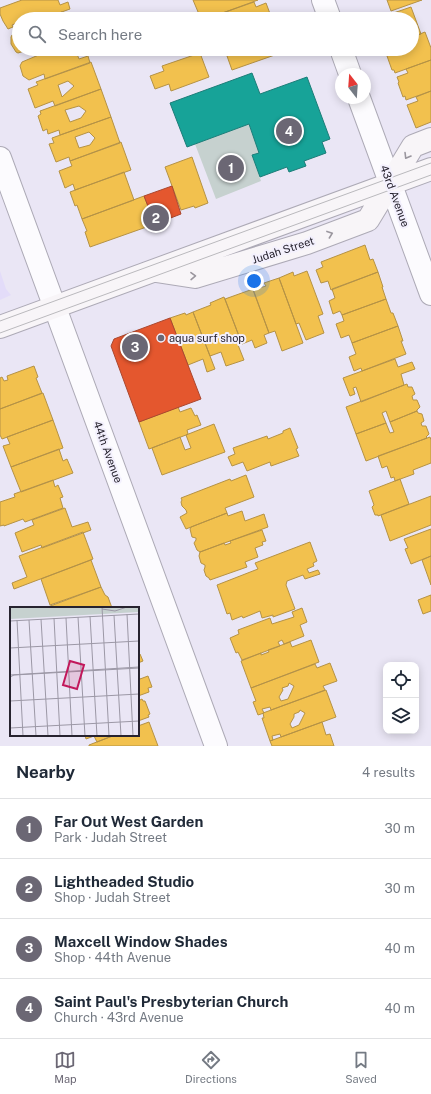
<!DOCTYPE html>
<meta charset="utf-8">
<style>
body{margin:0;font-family:"Public Sans",sans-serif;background:#f2f2f3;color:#1f2937}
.controls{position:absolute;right:12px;bottom:12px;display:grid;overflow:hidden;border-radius:8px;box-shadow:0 2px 10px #0003}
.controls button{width:36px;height:36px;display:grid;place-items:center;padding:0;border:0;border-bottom:1px solid #e0e1e3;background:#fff;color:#1f2937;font:20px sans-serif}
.compass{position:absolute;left:335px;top:68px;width:36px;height:36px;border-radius:50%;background:#fff;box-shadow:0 2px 10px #0003;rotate:343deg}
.you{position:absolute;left:254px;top:281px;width:14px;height:14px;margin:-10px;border:3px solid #fff;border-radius:50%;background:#1a73e8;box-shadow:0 0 0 6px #1a73e833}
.badge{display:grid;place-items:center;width:26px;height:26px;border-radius:50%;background:#6b6774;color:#fff;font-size:13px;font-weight:700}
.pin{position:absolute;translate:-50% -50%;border:2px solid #fff;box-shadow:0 1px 4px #0006}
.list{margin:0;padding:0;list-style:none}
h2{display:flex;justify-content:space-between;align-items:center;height:52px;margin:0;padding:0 16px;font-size:17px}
h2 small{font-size:13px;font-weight:400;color:#747a83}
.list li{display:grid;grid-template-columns:26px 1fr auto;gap:12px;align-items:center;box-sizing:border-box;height:60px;padding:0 16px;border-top:1px solid #e0e1e3}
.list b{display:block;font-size:15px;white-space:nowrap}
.list p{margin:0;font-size:13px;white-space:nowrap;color:#747a83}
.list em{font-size:13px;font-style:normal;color:#747a83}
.icon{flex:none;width:22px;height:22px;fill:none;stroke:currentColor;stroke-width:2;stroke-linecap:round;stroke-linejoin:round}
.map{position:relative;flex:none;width:431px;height:746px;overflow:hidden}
.search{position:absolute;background:#fff;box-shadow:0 2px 10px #0003;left:12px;right:12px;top:12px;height:44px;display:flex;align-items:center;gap:10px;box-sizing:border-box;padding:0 14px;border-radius:22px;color:#747a83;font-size:15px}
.sheet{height:292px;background:#fff}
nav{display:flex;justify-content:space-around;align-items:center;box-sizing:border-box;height:56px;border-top:1px solid #e0e1e3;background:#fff;font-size:11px;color:#747a83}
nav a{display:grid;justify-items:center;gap:2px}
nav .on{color:#6b6774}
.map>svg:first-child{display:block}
</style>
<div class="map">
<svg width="431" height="746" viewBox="0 0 431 746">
<rect width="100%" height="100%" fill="#eae6f5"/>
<path fill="#e3dcf9" d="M0,271L6,289L11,295L0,300Z"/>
<path fill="#c6d1cf" d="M249,124L259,153L252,155L261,181L216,199L195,144Z"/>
<path fill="#f2c14e" stroke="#b59245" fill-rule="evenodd" d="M22,0H58L60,5L68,2L70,9L42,19H19V22L12,25L13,27L8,29L3,21L0,14V8Z
M193,0H258L206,19H201Z
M387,0H422L391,11Z
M254,2L256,7L266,3L272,19H215L214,16Z
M411,7L421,34L412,37V19H376Z
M62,12L65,19H42Z
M19,32V49H31L18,53L16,52L11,44V37L12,35Z
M425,32L431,48V60L395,73L394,70H392L387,56L389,55L387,51L392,49H412V37Z
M43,49H75L79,59L88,56L90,63L45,79L44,74L29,80L23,76L20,66L22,62L41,54L40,50Z
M241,49H289V50L232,70L227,56L241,51Z
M200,53L209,77L171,91L169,84L155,89L150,76L164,71L162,66Z
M431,60V91L406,100L405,96L403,97L398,83L399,82L397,77L408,73L406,69Z
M91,62L101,89L55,106L53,101L35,108L28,89L38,85L36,82ZM68,81L74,86L62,97L58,85Z
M101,89L111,117L60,135L59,130L48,134L47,129L43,131L38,116L41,114L40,111ZM79,106L86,111L81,118L70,122L65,110Z
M431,91V122L416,128L407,105L418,101L416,97Z
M111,117L120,143L70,161L69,157L56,162L49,144L54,143L52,138ZM89,132L95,138L90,145L79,148L75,137Z
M121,142L131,170L75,190L73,184L65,188L59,171L72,166L70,161Z
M192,157L208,203L195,208L194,206L181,210L165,167Z
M124,172L134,200L82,219L77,205L75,206L70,192Z
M144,196L155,224L90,247L85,232L87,231L82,219Z
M365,245L370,260L373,259L378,272L331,290L328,281L321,283L316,270L323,267L321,262Z
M307,271L323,314L318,316L324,333L306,340L299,323L296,324L279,278L293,272L294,276Z
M378,272L383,287H382L386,299L342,315L340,311L333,314L329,301L335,298L332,289Z
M279,278L303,343L282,351L275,331L269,333L253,290L266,286L264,283Z
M253,289L269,333L264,335L267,343L255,348L252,340L242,344L225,299Z
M224,297L242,344L238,345L244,360L226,366L221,352L210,356L193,312L211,305L210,303Z
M386,299L391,313H393L398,326L352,343L349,335L341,338L336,324L344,321L342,315Z
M193,312L215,369L207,372L203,359L188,365L170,318L185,313L186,315Z
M398,326L403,341H401L406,354L362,371L361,368L354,371L349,357L356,354L352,343Z
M395,359L398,367L412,362L415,369L401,374L404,385L361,402L356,387L353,388L355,394L350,396L343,378Z
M34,366L38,377L36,378L42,393L0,409V378L2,377L4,381L8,380L7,376Z
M407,384L408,387H412L415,394L412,396L413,400H417L420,407L417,410V411L390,422L386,411L382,413L386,423L356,434L346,407Z
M43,393L53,420L2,439L0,435V409Z
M178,407L180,412L191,408L195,416L197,415L201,425L187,430L188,434L186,435L149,449L139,422Z
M417,411L418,413L422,414L424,421L421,423L422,426H426L429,434L426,437L427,438L366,461L356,434L386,423L390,433L394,432L390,422Z
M53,420L63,448L11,467L3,446L10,444L7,437Z
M214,424L225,452L162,475L152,448L180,437L185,450L191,448L186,435Z
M290,428L298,448L296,449L299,456L271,466L270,462L247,471L243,462L232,466L228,457L235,454L233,448L267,436L268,439L283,433V431Z
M430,437L431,440V463L413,470L414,474L395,481L394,477L391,478L387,466L382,468L378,456Z
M59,449L63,461L67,459L73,473L21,492L11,467Z
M246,475L254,497L225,508L227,513L186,529L180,517L187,513L186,510L182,506L181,502L182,500L181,498L230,479L231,481Z
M400,479L409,504L378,516V515H375L372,507L374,505L369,491Z
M53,480L55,487L58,485L63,497L60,498L63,508L25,522L23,519L4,526V525L0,526V502L15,497L14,494Z
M431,496V525L390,541L381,515Z
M65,508L72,527L88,522L91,530L42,548L41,545L22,552L15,533L34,525L32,520Z
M242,511L245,521L264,514L268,527L200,552L197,550L194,543L196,540V538L192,537L190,529L191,527L227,513L228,516Z
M431,529V556L411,564L405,549L408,548L404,539Z
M262,530L266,541L262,542L263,545L255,548L258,557L245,562L247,567L210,580L209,578L206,576L204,570L205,567V565L201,563L199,556L200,552L224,543L225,545L231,543L230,541Z
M83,532L93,559L14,589L12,583L27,577L19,556Z
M310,542L317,561L313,563L314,566L307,569L309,573L318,570L320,574L305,579L303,575L287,581L286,585L295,609L273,617V615L262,618L260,611L243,618L242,616L232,620L230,613L227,614L217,585L258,569L255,563Z
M431,556V585L422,560Z
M91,560L101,587L50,605L41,579Z
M101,587L105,595L108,597L112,608H45Z
M431,595V611L423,614L418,600Z
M302,608L307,622L300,625L304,636L284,644L282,640L278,642L280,646L242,660L238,652L236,653L230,638L239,634L238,630L270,618L272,624L294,617L292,612Z
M311,640L319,662L251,688L241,661L261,653V655L269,652L268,650L290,642L292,647Z
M140,654L143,661L138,663V655Z
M330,663L337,681L323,686L325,690L271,710L270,707L262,709L264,713L258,715L253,702L256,701L251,688L315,664L317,668ZM289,683L294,686L288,699L281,701L279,697L283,690L282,688L288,686Z
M138,674L140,679L148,676L152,687L148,688L149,692L138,696Z
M326,690L336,717L281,737L280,734L272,736L273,740L270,741L262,718H264L263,713ZM300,710L305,713L299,725L292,728L290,724L294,717V714L299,712Z
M142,699L143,701H145L150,714L148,715L149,717L138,721V701Z
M149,722L158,746H89V745L115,735H138V726Z
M322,722L326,735L330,734L334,746H272L270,741Z
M85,735H115L97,742L94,736L86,739Z"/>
<path fill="#e4572e" stroke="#ab472e" d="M172,186L181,214L155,224L144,196Z
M170,318L201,399L139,422L111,346L114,339Z"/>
<path fill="#17a398" stroke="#1c7d78" d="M252,73L260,94L307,77L330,139L322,142L326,153L304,161L306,166L289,172L287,167L260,177L252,155L259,153L249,124L187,147L170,103Z"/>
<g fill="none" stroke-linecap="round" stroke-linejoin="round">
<g stroke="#adaab6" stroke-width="24">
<path id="street" d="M323,0L330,19
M341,49L350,74
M359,98L431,294
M0,158L216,746"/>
</g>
<g stroke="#adaab6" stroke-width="24">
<path id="secondary" d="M156,271L195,277L307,243L368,220L413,146L431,139
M0,327L431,169"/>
</g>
<use href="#street" stroke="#fcfbfe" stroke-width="22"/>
<use href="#secondary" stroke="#f8f5f8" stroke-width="22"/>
<path stroke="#bab9bd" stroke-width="1" d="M0,321L431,163
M0,333L431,175"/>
</g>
<defs><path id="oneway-chevron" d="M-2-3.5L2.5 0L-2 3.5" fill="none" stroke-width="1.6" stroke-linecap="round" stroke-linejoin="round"/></defs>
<g stroke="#9a969e">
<use href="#oneway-chevron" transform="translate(407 156) rotate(121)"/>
<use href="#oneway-chevron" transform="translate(330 234) rotate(-20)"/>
<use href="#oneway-chevron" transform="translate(193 276) rotate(-1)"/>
</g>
<circle fill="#6b6774" stroke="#f3f0fd" stroke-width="1.5" cx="161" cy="338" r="4"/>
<g text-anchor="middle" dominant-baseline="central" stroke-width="4" stroke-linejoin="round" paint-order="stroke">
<g font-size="11" fill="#27232f" stroke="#f3f0fd">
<text transform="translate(395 196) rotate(70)">43rd Avenue</text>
<text transform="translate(283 250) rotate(-18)">Judah Street</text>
<text transform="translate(108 452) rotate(70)">44th Avenue</text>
</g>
<g font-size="11" fill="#27232f" stroke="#f3f0fd" text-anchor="start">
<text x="169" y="338">aqua surf shop</text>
</g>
</g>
<g transform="translate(10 607)">
<rect width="129" height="129" fill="#eae6f5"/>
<path d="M0,0H129V5L0,12Z" fill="#c6d1cf"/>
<path fill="none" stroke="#9c98a6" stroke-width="1" d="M92,0L99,129M92,2L105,4L117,0M117,7L123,129M104,8L111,129M80,9L87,129M68,10L75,129M44,11L50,129M56,11L62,129M31,12L38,129M7,13L13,129M19,13L26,129M0,14L129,7M0,41L129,34M0,68L129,60M0,70L4,68L129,61M0,94L129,87M0,121L129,114"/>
<path fill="#c2185b" fill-opacity="0.15" stroke="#c2185b" stroke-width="2" d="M60,54L74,58L67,82L53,78Z"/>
<rect width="129" height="129" fill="none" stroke="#27232f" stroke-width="2"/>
</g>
</svg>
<div class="controls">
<button><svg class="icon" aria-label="locate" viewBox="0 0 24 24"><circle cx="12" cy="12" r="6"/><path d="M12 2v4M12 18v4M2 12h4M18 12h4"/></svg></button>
<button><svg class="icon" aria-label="layers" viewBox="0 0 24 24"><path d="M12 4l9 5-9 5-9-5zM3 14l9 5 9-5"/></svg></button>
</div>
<svg class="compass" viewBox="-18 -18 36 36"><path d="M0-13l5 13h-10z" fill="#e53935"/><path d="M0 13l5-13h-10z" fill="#747a83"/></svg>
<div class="you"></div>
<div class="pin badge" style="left:231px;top:168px">1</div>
<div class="pin badge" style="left:156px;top:218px">2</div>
<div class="pin badge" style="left:135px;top:347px">3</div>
<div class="pin badge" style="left:289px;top:131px">4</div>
<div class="search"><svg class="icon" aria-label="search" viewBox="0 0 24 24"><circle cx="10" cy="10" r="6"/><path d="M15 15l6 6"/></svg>Search here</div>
</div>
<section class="sheet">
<h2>Nearby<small>4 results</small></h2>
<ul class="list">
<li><span class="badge">1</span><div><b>Far Out West Garden</b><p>Park · Judah Street</p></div><em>30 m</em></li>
<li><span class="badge">2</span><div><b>Lightheaded Studio</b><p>Shop · Judah Street</p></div><em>30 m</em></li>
<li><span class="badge">3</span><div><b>Maxcell Window Shades</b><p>Shop · 44th Avenue</p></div><em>40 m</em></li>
<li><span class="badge">4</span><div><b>Saint Paul's Presbyterian Church</b><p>Church · 43rd Avenue</p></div><em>40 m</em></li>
</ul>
</section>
<nav>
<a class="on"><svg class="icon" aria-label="map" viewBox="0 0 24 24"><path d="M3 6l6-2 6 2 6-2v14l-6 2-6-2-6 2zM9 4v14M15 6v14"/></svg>Map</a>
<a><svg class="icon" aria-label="directions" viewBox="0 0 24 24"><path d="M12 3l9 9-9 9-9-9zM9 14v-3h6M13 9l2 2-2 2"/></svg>Directions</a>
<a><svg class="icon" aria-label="saved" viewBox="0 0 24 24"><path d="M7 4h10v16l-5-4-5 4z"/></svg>Saved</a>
</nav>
